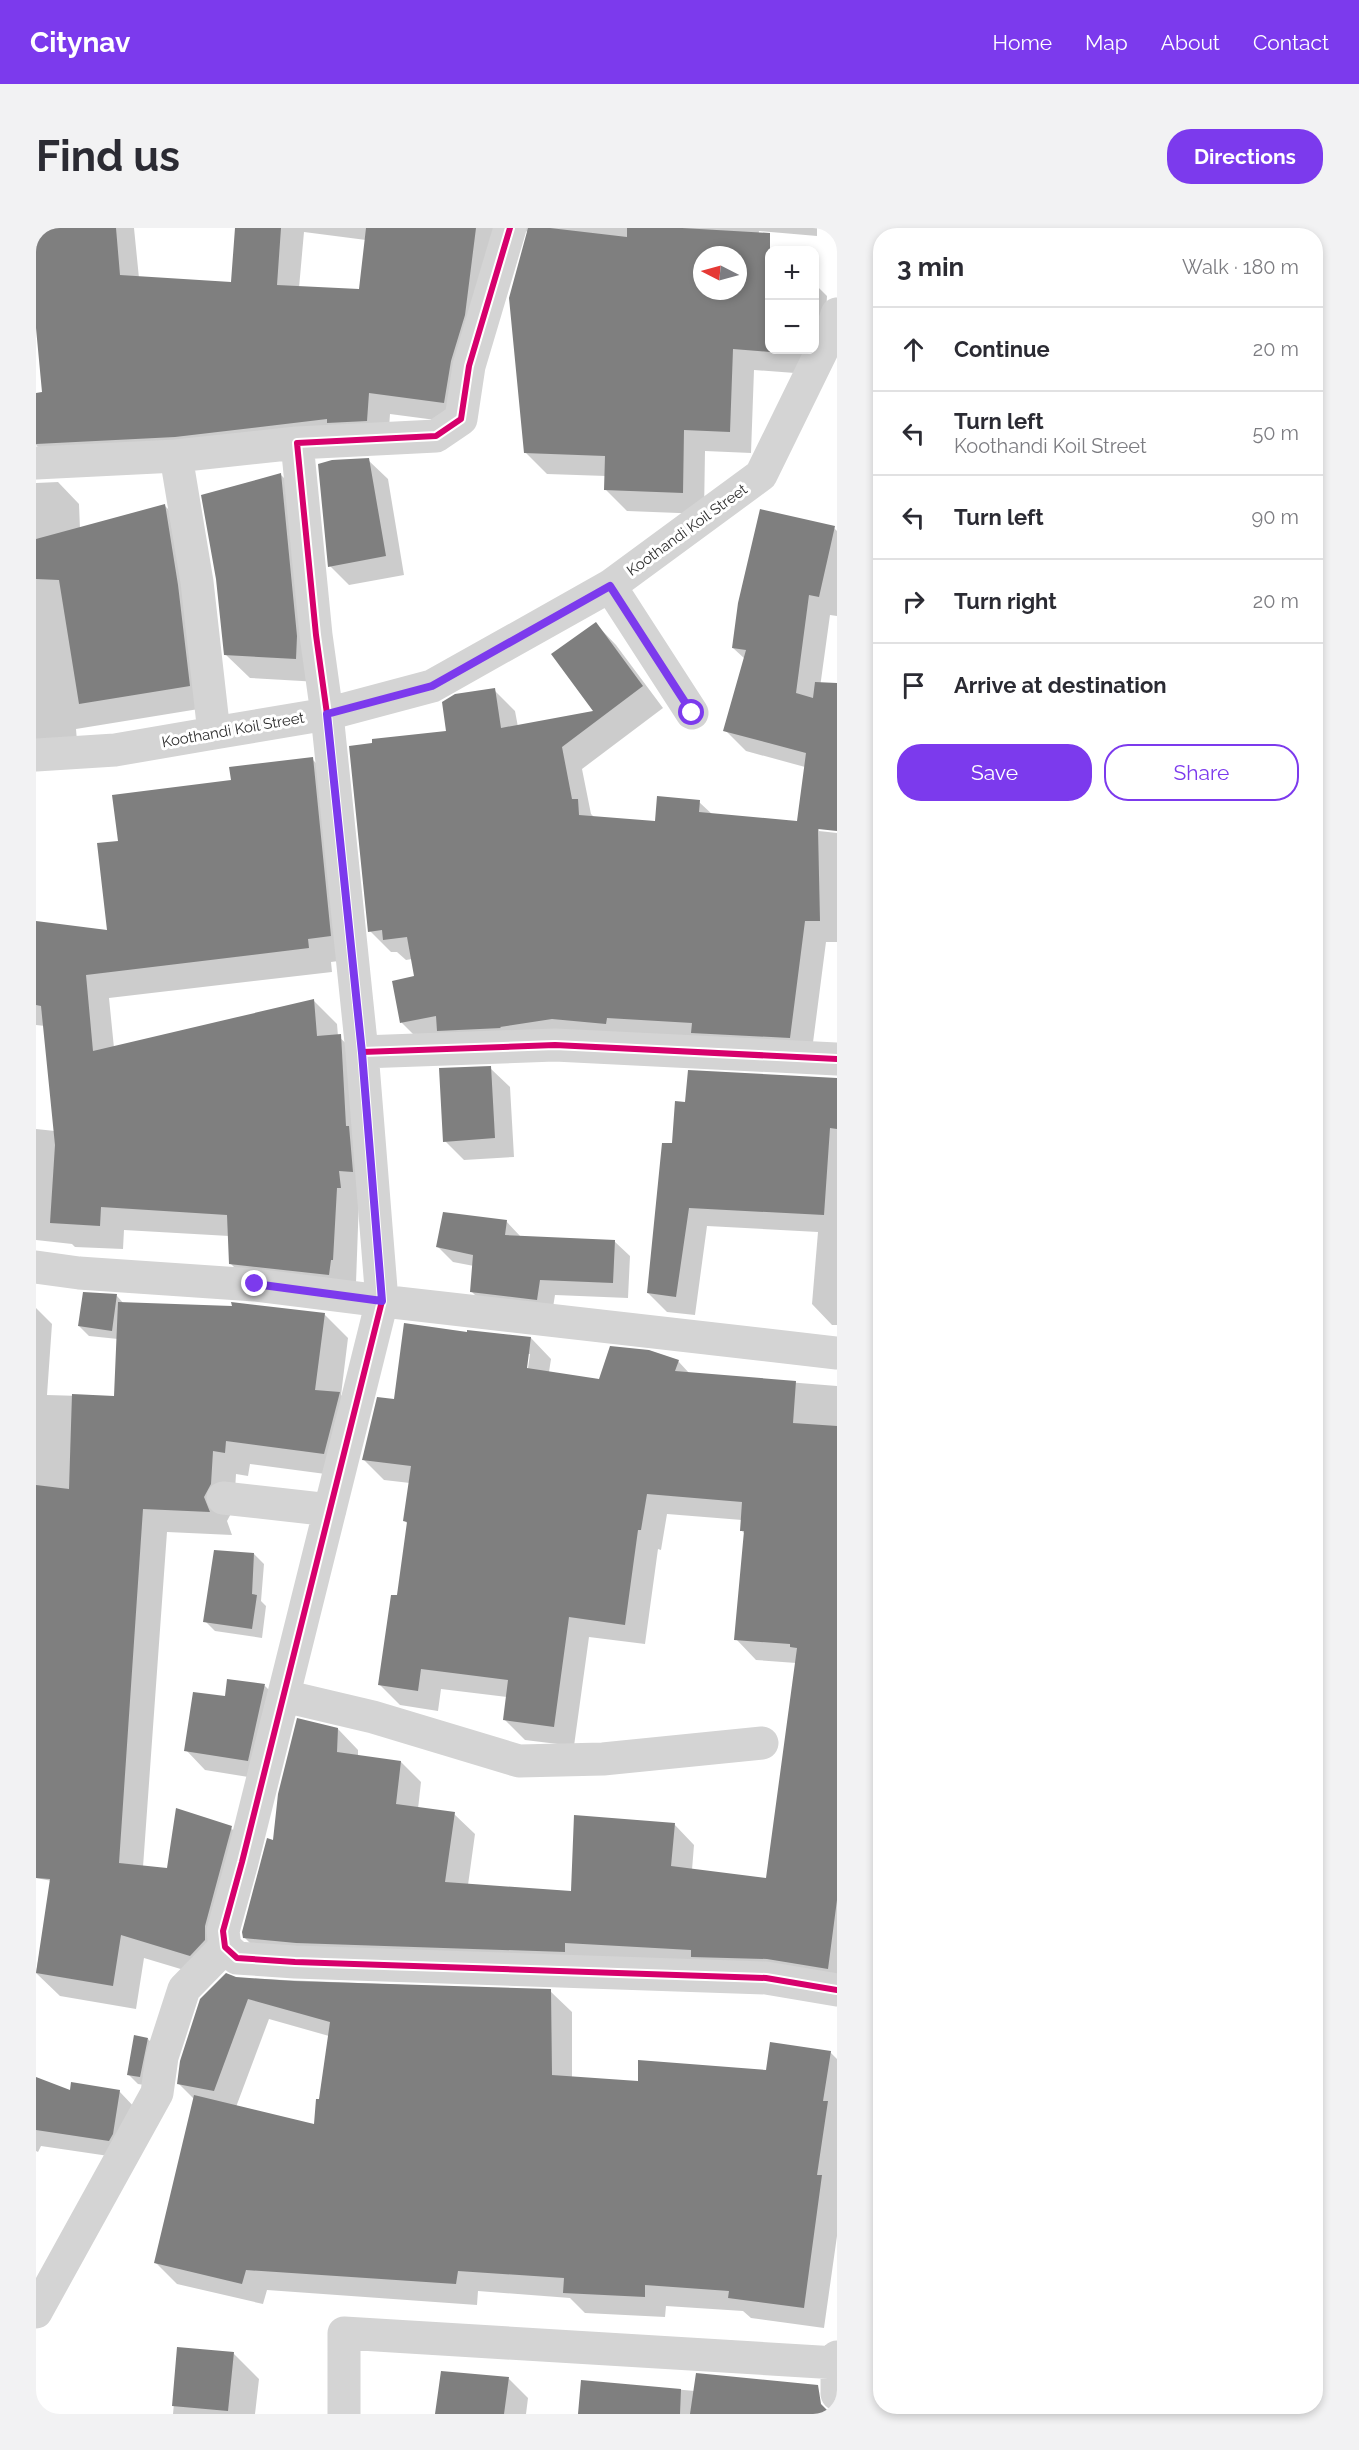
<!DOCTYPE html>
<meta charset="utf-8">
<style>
body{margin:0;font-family:Raleway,sans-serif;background:#f2f2f3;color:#2b2b33}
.controls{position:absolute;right:18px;top:18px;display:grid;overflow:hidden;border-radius:12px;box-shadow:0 3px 9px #0003}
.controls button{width:54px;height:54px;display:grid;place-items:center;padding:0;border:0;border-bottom:2px solid #e1e1e2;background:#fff;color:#2b2b33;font:30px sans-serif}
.compass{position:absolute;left:657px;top:18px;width:54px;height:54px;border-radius:50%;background:#fff;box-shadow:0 3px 9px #0003;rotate:276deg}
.stop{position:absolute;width:18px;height:18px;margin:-14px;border:4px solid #7c3aed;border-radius:50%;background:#fff}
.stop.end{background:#7c3aed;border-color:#fff;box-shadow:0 2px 6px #0008}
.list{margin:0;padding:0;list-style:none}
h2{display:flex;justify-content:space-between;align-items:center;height:78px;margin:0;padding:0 24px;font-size:26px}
h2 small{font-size:20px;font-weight:400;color:#7c7c81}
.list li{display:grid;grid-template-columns:39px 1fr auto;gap:18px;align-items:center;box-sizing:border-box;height:84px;padding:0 24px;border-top:2px solid #e1e1e2}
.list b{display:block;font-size:22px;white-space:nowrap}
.list p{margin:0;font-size:20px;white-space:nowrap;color:#7c7c81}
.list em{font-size:20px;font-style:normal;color:#7c7c81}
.actions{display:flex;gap:12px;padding:18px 24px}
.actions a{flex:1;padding:14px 0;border:2px solid #7c3aed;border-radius:24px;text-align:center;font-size:21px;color:#7c3aed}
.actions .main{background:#7c3aed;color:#fff}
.icon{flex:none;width:33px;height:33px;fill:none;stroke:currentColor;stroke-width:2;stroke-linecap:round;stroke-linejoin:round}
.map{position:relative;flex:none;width:801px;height:2186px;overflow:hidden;border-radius:24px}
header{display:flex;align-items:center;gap:36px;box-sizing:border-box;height:84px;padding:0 30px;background:#7c3aed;color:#fff}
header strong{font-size:28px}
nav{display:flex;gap:33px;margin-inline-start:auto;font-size:21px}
.intro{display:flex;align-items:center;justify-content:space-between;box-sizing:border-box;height:144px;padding:0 36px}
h1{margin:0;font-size:42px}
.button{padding:15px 27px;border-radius:24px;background:#7c3aed;color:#fff;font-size:21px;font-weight:700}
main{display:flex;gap:36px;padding:0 36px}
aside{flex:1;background:#fff;border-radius:24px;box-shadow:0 3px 9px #0003}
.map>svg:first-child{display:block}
</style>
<header>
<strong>Citynav</strong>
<nav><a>Home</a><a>Map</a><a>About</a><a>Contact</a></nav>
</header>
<div class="intro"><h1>Find us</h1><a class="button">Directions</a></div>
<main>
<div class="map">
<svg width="801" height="2186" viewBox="0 0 801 2186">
<rect width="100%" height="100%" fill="#fff"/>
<path fill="#0003" fill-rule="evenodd" d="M0,0H98L103,50L196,56L200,0H464L430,196L354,186L352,214L21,237L0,217V166H7L0,83ZM268,4L330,12L325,63L263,60Z
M482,0H781V8L723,3L719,39L734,122H778V55L791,68L787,143L785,147L718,142L715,225L669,223L668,286L591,283L569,261L570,248L511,246L489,224L494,2L487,5ZM666,27H702V63H666Z
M332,232L352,251L368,347L313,357L294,338Z
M245,247L269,271L283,454L214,450L189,426Z
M22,254L43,276L44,301L129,278L150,299L175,479L40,501L41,513L0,518V255Z
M798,300L801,303V388L794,387L782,474L801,479V602L783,600V603L801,605V714H790L775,830L387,816L366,795L358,754L379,749L376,731L370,732L361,724H355L334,703L412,504L458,462L479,483L482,499L560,484L559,395L580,417L627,480L546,541L555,586L559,590L620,595L663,574L677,587L762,595L769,539L710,523L689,502L709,431L697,420Z
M276,531L300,555L318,731L295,734L296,744L73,770L78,820L278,773L301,796L302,808L328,832L320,1055L219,1060L195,1036L193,1008L88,1002L87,1021L39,1019L36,1016L0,1012V901L19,903L9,798L0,797V694L73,704L84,615L196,554Z
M454,840L474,859L478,929L428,932L409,913Z
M801,851V1097H796L776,1076L782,1004L671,998L659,1087L631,1084L612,1065L637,917L650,876Z
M470,993L485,1009L578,1013L594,1028L592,1070L519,1067L516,1086L451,1079L436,1064L438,1038L417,1034L401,1018Z
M48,1066L81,1068L88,1076L288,1086L312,1110L305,1167L327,1190L312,1249L214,1236L212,1248L200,1246L198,1280L191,1293L196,1307L131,1304L107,1639L132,1642L195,1600L218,1623L178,1751L108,1730L100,1781L24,1768L0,1745L16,1653L0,1650V1080L16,1096L11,1167L80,1169L82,1111L53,1108L43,1098Z
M433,1106L495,1110L515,1131L513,1144L564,1152L642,1133L654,1146L801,1158V1759L229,1730L208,1709L238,1614L302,1501L322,1522V1528L365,1534L385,1554L382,1581L418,1586L439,1606L432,1657L536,1664L638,1596L658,1617L656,1642L731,1652L760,1435L720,1432L700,1411L709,1306L706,1303V1292L631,1286L625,1322L622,1321L609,1416L553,1409L538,1518L489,1512L468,1491L471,1469L405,1461L402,1483L364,1477L344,1457L362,1369L372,1296L369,1293L374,1255L348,1252L327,1231L360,1172ZM491,1126H494L491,1147H488Z
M218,1326L228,1336L225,1373L230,1378L226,1410L179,1403L169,1393Z
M229,1458L248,1477L231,1552L169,1542L150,1522L190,1469Z
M199,1750L514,1763L536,1784V1850L604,1855L731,1844L794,1824L801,1831V2008L788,2100L715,2090L707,2083L630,2078L629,2089L549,2085L534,2070L442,2063L441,2077L231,2062L227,2076L141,2056L120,2035L159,1872L143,1856ZM233,1791L293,1808L280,1898L200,1879Z
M112,1811L121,1821L114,1858L102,1856L92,1846Z
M0,1851L35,1865L83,1863L102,1883L93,1931L5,1918L2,1924L0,1923Z
M143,2120L197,2125L223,2151L219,2186H137Z
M473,2151L492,2170L490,2186H400Z
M547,2153L659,2163L775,2186H544Z"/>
<path fill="#7f7f7f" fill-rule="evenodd" d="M0,0H80L84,47L195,54L199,0H245L241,57L323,61L330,0H440L429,87L415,133L408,175L333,165L331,193L291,195V191L139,209L0,216V165L6,164L0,100Z
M492,0H514L591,9V0H646L734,5V124L697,121L694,204L648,202L647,265L568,262L569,228L488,225L473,70ZM666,27H702V63H666Z
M333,230L350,328L292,339L282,236L296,232Z
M245,245L261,408L260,431L188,427L180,351L165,267Z
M129,276L142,357L154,458L43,476L23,352L0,351V311Z
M724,281L799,298L783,369L773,367L760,465L777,470L779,454L801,455V603L782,601L784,693H769L754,810L655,805L656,795L571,790L570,796L516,791L464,799L465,800L401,803L400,788L364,795L356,753L378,748L371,709L347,712L346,702L332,704L313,518L336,515V511L410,503L406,474L419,466L459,460L465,500L557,483L515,426L560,394L607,458L526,519L536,571H542L543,587L619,593L621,568L664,572L663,584L761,593L770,525L687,503L710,422L696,420L702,375Z
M277,529L295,708L272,711L273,720L50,747L57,823L278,771L281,808L305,806L310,898H313L317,944L303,943L305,960H301L297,1032H295L293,1047L193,1036L191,987L65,979L64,998L14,995L19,917L5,778L0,777V693L71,702L61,615L82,613L76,567L195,552L193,539Z
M455,838L459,910L407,914L403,840Z
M652,842L801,850V901L794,900L788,987L653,980L640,1069L611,1065L626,915H636L639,873L649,874Z
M407,984L471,992L469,1007L579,1012L577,1055L504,1052L501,1072L434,1064L437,1027L400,1019Z
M47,1064L81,1066L76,1103L42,1098Z
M82,1074L196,1078L195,1074L289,1085L279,1162L304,1164L288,1226L190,1213L189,1225L177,1223L175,1256L168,1269L174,1284L107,1281L83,1635L131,1640L140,1580L196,1598L169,1698V1712L154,1728L85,1707L77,1758L0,1745L14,1651L0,1650V1257L33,1261L36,1166L78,1168Z
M368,1095L431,1104V1102L495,1109L491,1140L563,1151L574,1118L613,1122L643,1132L639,1143L760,1153L757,1195L801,1198V1672L792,1741L731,1731L655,1729V1722L529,1715V1724L260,1715L207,1710L206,1704L231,1610L237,1612L242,1566L261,1490L302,1500L301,1524L365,1533L360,1576L419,1584L409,1654L535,1663L538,1587L639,1595L635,1638L730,1650L761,1420L754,1419V1416L698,1412L708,1303H704L706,1274L611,1266L605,1302H602L589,1397L533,1389L518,1499L467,1492L472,1452L385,1441L382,1463L342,1457L355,1367H361L371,1294L367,1293L375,1238L326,1232L341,1169L358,1171Z
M178,1322L218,1325L216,1366L221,1367L216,1401L167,1394Z
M191,1451L229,1456L212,1533L148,1523L157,1464L189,1468Z
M190,1745L200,1749L258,1753L515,1761L516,1847L602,1853V1832L730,1842L734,1814L795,1823L787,1873H792L781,1947H786L768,2080L692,2070L693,2063L609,2057V2069L527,2065L528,2050L422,2043L420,2056L210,2042L206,2056L118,2035L158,1867L278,1896L280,1871H283L294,1794L212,1771L178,1863L141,1856L144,1833L164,1771Z
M98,1807L112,1810L104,1849L91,1847Z
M0,1849L34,1862L35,1854L84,1862L77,1906L73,1913L0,1902Z
M141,2119L198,2124L192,2183L136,2178Z
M405,2143L473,2149L468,2186H399Z
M660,2145L782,2157L785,2176L791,2182L801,2186H654Z
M545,2152L645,2161L644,2186H542Z"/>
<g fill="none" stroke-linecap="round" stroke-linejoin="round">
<path stroke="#d4d4d4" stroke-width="33" d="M474,0L433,138L425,191L400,208L261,215L280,407L291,486L326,824L519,817L801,831
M0,235L140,228
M574,358L656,485
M178,505L161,354L140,228L261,215
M0,527L79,522L178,505L291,486L396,458L574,358L725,247L797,100L801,86
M326,824L346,1073L206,1634L187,1703L189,1719L201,1730L259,1734L730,1750L801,1762
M0,1039L43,1045L219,1057L346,1073L801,1125
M187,1270L294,1282
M248,1468L337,1489L483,1533L567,1531L726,1515
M0,2084L121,1865L126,1829L148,1761L189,1719
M801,2129V2166
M308,2186V2105L801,2135"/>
<g stroke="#fff" stroke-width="10">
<path id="cycleway" d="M474,0L433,138L425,191L400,208L261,215L280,407L291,486L326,824L519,817L801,831
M326,824L346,1073L206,1634L187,1703L189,1719L201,1730L259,1734L730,1750L801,1762"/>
</g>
<use href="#cycleway" stroke="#d6006c" stroke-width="6"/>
</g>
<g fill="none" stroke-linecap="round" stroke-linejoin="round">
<path stroke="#7c3aed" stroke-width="8" d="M219,1056L346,1073L326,825L291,486L396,458L574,358L656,485"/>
</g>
<g text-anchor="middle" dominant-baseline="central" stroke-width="6" stroke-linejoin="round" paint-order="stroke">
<g font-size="15" fill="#2f2f2f" stroke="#fff">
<text transform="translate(651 302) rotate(-36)">Koothandi Koil Street</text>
<text transform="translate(197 502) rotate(-10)">Koothandi Koil Street</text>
</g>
</g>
</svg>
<div class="controls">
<button>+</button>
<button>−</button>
</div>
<svg class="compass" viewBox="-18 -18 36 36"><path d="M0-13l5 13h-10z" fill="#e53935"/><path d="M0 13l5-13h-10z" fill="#7c7c81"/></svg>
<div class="stop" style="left:656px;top:485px"></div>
<div class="stop end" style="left:219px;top:1056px"></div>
</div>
<aside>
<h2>3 min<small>Walk · 180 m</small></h2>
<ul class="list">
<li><svg class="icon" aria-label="ahead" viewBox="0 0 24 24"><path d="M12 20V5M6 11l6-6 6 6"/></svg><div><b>Continue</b></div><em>20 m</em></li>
<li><svg class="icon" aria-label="left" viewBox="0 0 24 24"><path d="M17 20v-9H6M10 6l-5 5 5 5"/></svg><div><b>Turn left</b><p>Koothandi Koil Street</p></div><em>50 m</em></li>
<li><svg class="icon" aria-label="left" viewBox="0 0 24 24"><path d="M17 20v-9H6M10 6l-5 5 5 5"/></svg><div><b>Turn left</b></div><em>90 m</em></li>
<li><svg class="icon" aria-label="right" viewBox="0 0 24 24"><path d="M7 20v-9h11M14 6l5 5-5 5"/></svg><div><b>Turn right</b></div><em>20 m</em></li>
<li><svg class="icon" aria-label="arrive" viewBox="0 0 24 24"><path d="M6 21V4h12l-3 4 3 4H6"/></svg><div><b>Arrive at destination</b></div></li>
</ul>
<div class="actions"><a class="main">Save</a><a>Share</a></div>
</aside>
</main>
